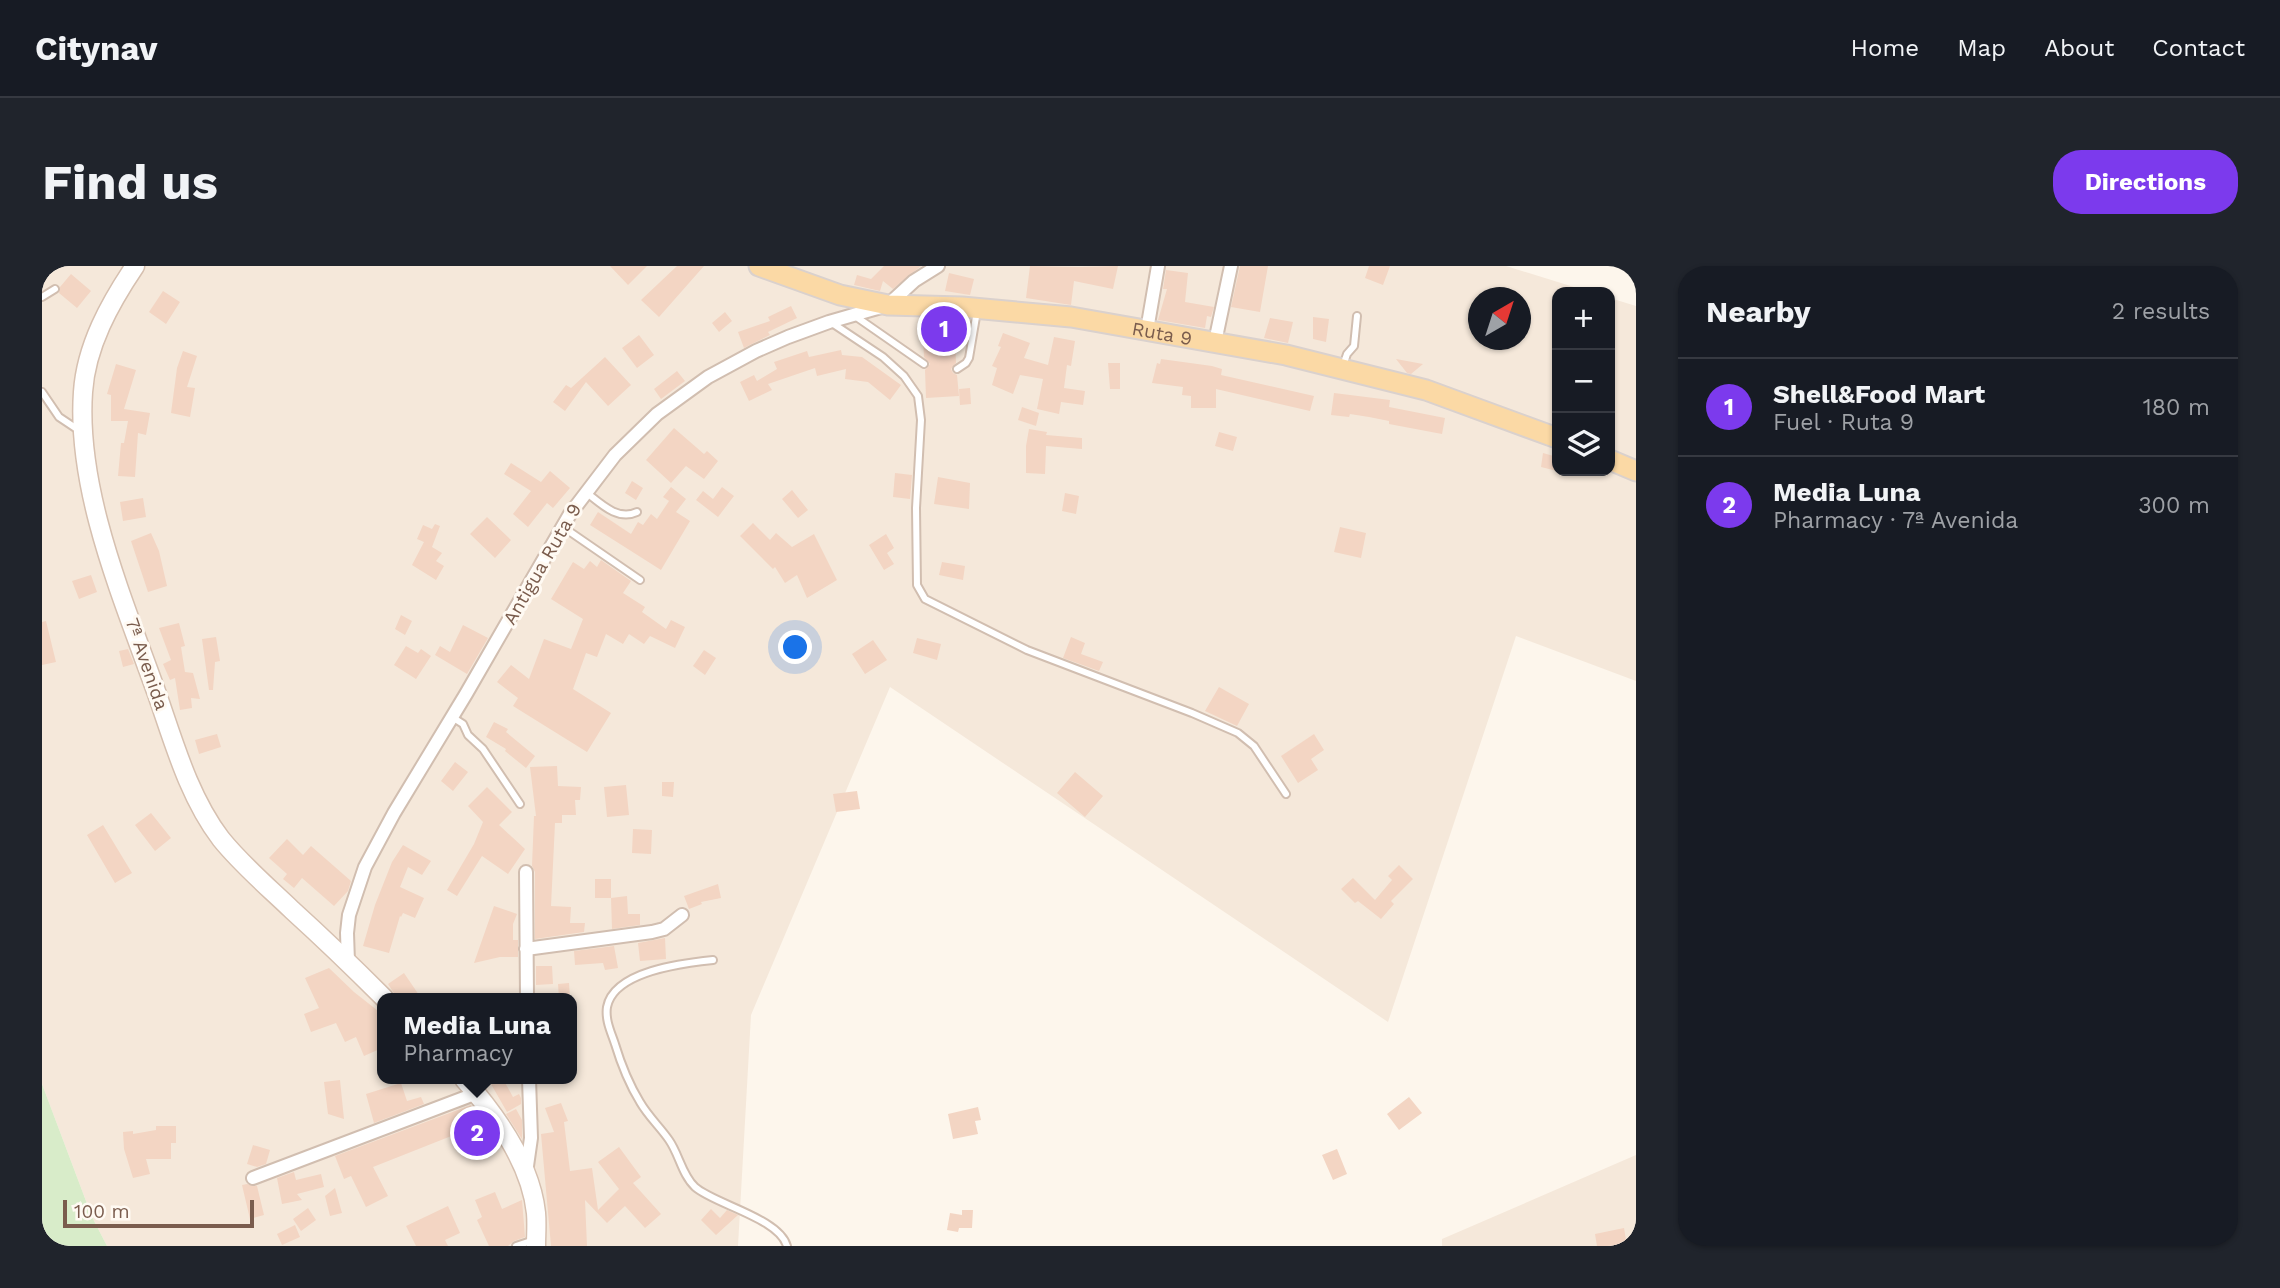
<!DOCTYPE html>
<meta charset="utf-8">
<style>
body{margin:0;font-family:"Work Sans",sans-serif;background:#20242c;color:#f1f3f6}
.controls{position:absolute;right:21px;top:21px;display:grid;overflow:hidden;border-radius:14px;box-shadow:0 2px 5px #0004}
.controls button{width:63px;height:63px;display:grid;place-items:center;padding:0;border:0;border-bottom:2px solid #363941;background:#171b24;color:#f1f3f6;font:35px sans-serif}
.compass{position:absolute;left:1426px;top:21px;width:63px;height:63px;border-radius:50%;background:#171b24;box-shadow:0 2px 5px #0004;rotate:39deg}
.scale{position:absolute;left:21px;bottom:18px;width:191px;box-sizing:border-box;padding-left:7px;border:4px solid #7a5c4d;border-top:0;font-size:19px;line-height:24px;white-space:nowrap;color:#7a5c4d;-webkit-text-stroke:5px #fffaf3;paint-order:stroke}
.you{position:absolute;left:754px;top:382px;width:24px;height:24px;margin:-18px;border:5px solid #fff;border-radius:50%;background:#1a73e8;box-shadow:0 0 0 10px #1a73e833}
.badge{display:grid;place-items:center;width:46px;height:46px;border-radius:50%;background:#7c3aed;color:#fff;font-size:23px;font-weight:700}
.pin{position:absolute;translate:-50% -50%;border:4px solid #fff;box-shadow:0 2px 7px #0006}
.popup{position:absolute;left:335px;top:727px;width:200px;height:91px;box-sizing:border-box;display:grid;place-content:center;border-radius:14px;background:#171b24;filter:drop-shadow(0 2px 5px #0005);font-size:23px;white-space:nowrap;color:#9ea1a6}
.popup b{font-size:26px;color:#f1f3f6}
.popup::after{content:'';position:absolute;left:50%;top:100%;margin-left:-14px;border:14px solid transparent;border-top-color:#171b24}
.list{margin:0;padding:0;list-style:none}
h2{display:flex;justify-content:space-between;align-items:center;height:91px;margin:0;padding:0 28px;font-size:30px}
h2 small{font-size:23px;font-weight:400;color:#9ea1a6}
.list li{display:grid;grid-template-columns:46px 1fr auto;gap:21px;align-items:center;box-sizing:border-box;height:98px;padding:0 28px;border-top:2px solid #363941}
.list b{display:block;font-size:26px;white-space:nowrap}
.list p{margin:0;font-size:23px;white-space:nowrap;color:#9ea1a6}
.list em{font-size:23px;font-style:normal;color:#9ea1a6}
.icon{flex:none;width:38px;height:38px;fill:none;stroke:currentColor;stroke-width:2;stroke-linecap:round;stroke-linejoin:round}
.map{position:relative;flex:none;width:1594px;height:980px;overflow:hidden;border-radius:28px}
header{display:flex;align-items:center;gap:42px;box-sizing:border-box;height:98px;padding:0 35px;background:#171b24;border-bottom:2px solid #363941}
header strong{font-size:33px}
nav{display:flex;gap:38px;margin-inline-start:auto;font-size:24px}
.intro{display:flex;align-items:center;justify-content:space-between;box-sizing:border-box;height:168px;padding:0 42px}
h1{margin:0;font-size:49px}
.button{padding:18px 32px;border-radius:28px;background:#7c3aed;color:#fff;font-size:24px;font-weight:700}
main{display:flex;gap:42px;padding:0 42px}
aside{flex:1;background:#171b24;border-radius:28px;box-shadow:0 2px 5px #0004}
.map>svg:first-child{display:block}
</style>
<header>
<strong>Citynav</strong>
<nav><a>Home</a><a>Map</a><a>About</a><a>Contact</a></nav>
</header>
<div class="intro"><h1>Find us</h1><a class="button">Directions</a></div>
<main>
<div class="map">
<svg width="1594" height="980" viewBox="0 0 1594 980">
<rect width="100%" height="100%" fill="#fdf6ec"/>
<path fill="#f5e8da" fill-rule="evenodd" d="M0,0H1464L1548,26H1515V205H1568V32L1594,40V415L1474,370L1346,756L848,421L709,749L696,980H65L50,951L0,818ZM1436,32H1478V74H1436ZM340,732H530V813H340Z
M1594,889V980H1400V973Z"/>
<path fill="#d8ecc9" d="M0,818L50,951L65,980H0Z"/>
<path fill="#f3d5c3" d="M568,0H605L586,19Z
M635,0H662L617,51L599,34Z
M842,0H879L851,23L841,15L838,25L812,19L815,9L829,13Z
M988,0L1036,1L1076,0L1071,23L1032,15L1029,39L984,32Z
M1198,0H1226L1218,46L1189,41Z
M1327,0H1348L1341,19L1323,12Z
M1124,4L1146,7L1143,36L1172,41L1169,51L1165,50L1163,62L1116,54L1125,23H1121Z
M907,7L932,13L928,29L903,25Z
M29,8L49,25L35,42L17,27L18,21Z
M121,25L138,36L124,58L107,46Z
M749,40L755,52L726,66L728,69L702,82L696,66L728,55L726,51Z
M683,46L690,55L677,66L670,57Z
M1271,51L1287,53L1284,76L1271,73Z
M1228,52L1251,56L1246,77L1222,72Z
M961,67L988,77L982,92L1006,99L1012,71L1033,75L1029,100L1025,99L1022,122L1043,125L1041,139L1019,136L1017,148L995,143L1001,113L978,109L971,128L950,119L955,102L950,100L959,81L956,80Z
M597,69L612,89L595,102L580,82Z
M913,72L914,97L909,103L911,107L915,109L917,130L884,132L883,104L888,98L882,91L881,73Z
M799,84L800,89L820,91L859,119L848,134L826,116L803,113L804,103L775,110L773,102L726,118L730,124L707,135L698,116L712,109L715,115L735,103L732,96L765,85L767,91Z
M141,85L155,90L145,121L153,122L148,151L129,147L135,102Z
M563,91L589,119L566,140L544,116L523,145L511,136L524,119L529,122Z
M1119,93L1170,100L1180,103L1179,109L1272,130L1268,145L1174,123V142H1149V130L1140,129L1141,121L1110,117L1115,97L1118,98Z
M1354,93L1381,98L1369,108L1365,107Z
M1066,97H1078V123H1068Z
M74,98L94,104L82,143L108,147L104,169L96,167L93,211L76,210L79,177H82L86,155H69V129L65,128Z
M635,105L643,115L619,133L612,123Z
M928,122L929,138L918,139L917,123Z
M1292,127L1348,134L1347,141L1403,152L1400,168L1347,158V155L1327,151L1308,148L1307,151L1289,149Z
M980,141L997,147L994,160L976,154Z
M632,162L662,188L665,185L676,195L662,213L644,200L629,217L604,194Z
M987,163L1005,166L1004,169L1040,172V183L1004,180L1003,208L984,207V180Z
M1177,166L1195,171L1191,185L1173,180Z
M1501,187L1515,191V205L1499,201Z
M469,197L499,216L508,205L528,222L511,242L505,237L486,261L471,248L489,225L462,208Z
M853,207L870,209L868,233L851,231Z
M896,211L928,217L927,243L892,238Z
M590,215L601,222L594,234L583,227Z
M629,221L644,233L634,246L648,255L619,304L548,259L556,246L589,268L596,256L601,259L609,248L615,253L627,235L621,231Z
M680,221L692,230L676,251L654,234L661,225L671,233Z
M750,224L766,244L756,252L740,233Z
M1023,227L1037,230L1034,248L1020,245Z
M101,232L104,251L81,255L78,236Z
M445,251L469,274L453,292L428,268Z
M711,257L728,274L734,267L750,281L772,268L795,314L765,332L755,309L743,317L733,301L731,303L698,270Z
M393,258L398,260L390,281L400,287L394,295L402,300L394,314L370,299L382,276L375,273L381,259L390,263Z
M1298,261L1324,267L1319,292L1292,286Z
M109,267L117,285L125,320L106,326L89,275Z
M844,268L852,282L845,287L852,298L842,304L827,279Z
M559,294L589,315L581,327L603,341L600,346L624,363L629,354L643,361L633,382L608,370L602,378L587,368L581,378L564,368L555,391L544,387L531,423L569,447L545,486L471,440L476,432L455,416L469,399L487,413L502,373L529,383L541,353L509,333L531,296L542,303L548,295L555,301Z
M900,296L923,300L921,314L897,309Z
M49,309L55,326L37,333L30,315Z
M359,349L370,355L363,369L353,363Z
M4,355L14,396L0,399V356Z
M137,357L143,380L139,381L143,406L151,407L158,433L149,432L150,442L138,444L133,412L128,414L121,398L129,394L117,362Z
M421,359L446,372L425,408L393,389L398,380L408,386Z
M174,371L178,395L173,396L171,424H167L160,373Z
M1029,371L1043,377L1039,388L1061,396L1057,405L1021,392Z
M875,372L899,378L895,394L871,387Z
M831,374L845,394L823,408L810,388Z
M364,380L376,387L379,383L389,390L374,413L352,399Z
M86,383L92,398L81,401L77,385Z
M662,384L674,392L663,409L651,400Z
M1177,421L1207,438L1195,460L1163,445Z
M452,456L466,463L464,466L493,490L484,502L463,485L464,483L444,471Z
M175,468L179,481L157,488L153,474Z
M1272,468L1282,484L1269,493L1276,504L1256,517L1239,490Z
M413,496L426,506L411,525L399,515Z
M515,500L516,520L539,521L538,534H533L534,549H520V557H513L509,640L529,641L528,657H543L542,666L493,673V606L490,600L492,550H494L488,501Z
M1033,506L1061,530L1043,551L1015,527Z
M620,516H632L631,531L620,530Z
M584,519L587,549L565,551L562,521Z
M445,521L470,546L457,559L483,583L466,608L440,590L415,630L405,624L432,578L441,556L426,540Z
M815,525L818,543L794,546L791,528Z
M109,547L129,572L113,585L93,559Z
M61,559L90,607L73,617L45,569Z
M591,563L610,564L609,588L590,587Z
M245,573L261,589L269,580L309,615L306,625L292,640L260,612L252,622L241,613L245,608L227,592Z
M361,579L389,595L380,609L366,601L358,621L382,632L373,652L361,647L359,651L358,650L347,687L321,680L333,639L350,596Z
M1357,599L1371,613L1349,635L1352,638L1339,653L1316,635L1313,637L1299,623L1311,612L1333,634L1350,614L1346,610Z
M553,613H569V632H553Z
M676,618L679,632L659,636L660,638L647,643L642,630Z
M585,630L586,648H598V659L570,663L569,632Z
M452,640L475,648L471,658V674H476V691H458L432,697Z
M623,672L624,693L598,695L596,677Z
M572,680L576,702L563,704L561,697L533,699L532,685Z
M494,700H510L511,718L494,719Z
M287,702L312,726L340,748V782L322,790L314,771L303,776L294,757L269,766L262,748L277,742L263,712Z
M362,707L379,732H355L346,718Z
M527,717L528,732H517L516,718Z
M458,813H461L471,831L477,828L479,832V838L465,846L449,818Z
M298,814L302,853L286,848L282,816Z
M359,817L365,835L379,831L382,838L332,857L324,828Z
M1367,831L1380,847L1357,864L1345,848Z
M519,837L526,855L522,856L528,905L550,902L556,944L577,923L556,896L577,881L599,911L591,917L619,948L603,962L583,940L565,957L543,934L545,980H509L499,868L512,866L503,842Z
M429,839L438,860L443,858L449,868L426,877L422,865L331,901L346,930L324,941L309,910L302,913L293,890Z
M936,841L939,854L933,855L936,868L911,873L906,848Z
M474,843L480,854V873L464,848Z
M114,860H134V877H129V893H104L108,908L91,912L82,883L81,866L91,865V868L114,864Z
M211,879L228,884L224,898L215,901L205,898Z
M1295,883L1305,908L1291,914L1280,889Z
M252,906L254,914L279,908L282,921L255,928L260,934L240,938L235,912Z
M205,918L215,920L222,949L208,953L200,919Z
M293,922L300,947L288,950L283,930Z
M453,926L460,943L480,934L483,971L472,975L466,980H447L435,954L440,951L433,934Z
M406,940L418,967L403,974L406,980H374L364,960Z
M266,942L274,954L259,965L251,953Z
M669,943L678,952L685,944L696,949L674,969L659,954Z
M920,944H931L930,962H917L916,966L905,964L908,947L920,949Z
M253,959L258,971L240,979L235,968Z
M1582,962L1585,980H1555L1553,968Z"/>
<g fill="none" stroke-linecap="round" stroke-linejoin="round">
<g stroke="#d1beb0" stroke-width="10">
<path id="lane" d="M0,31L13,23
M813,50L882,98
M790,57L841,91L862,110L876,130L879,154L874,242L875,319L883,333L985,384L1150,447L1196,467L1212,480L1244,528
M1301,100L1305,88L1312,80L1315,50
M915,103L924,97L927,92L935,45
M0,126L17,151L38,165
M545,227C559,238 576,255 595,246
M521,261L598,314
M410,451L421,458L426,469L441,483L478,538
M671,694C641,697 572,705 565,741C563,754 569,766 573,778C579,798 587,818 598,836C606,850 618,861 627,874C637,888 640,909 653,921C672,938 737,952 745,980
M474,980L492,974"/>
</g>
<g stroke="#d1beb0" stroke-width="16">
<path id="street" d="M1105,64L1116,0
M1173,76L1189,0
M484,606L485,732
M484,683L610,666L622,663L640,649
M306,696L305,667L307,649L323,601L352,547L424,428L528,248L573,189L615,148L666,111L714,85L746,71L787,56L846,39L872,15L896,0
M484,907L489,872L487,813
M211,912L435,827"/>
</g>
<g stroke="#d6c0b0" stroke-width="21">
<path id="secondary" d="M93,0C68,37 44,80 41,126C34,226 82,335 115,428C132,477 147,531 179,573C200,599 226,621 250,644C282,673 312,702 342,732
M422,813C453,848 489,898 494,947C495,958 494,969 494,980"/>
</g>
<g stroke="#dad1cd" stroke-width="23">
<g id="primary">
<path id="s1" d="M717,0L798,29L846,39L920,41L1029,51L1244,89L1384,124L1515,172"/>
<path d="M1568,194L1594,205"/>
</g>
</g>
<use href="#lane" stroke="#fff" stroke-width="6"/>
<use href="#street" stroke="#fff" stroke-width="12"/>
<use href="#secondary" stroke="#fff" stroke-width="18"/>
<use href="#primary" stroke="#fbd9a5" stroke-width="19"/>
</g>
<g text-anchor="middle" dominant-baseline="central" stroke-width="6" stroke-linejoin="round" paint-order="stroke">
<g font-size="19" fill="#7a5c4d" stroke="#fffaf3">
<text stroke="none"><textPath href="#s1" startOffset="411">Ruta 9</textPath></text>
<text transform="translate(500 298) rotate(-60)">Antigua Ruta 9</text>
<text transform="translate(105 398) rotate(71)">7ª Avenida</text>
</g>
</g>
</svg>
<div class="controls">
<button>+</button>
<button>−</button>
<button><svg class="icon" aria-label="layers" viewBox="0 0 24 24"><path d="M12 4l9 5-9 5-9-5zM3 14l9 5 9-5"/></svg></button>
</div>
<svg class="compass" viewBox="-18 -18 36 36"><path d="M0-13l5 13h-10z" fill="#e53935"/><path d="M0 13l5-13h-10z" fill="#9ea1a6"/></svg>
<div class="scale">100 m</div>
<div class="you"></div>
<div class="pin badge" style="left:902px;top:63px">1</div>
<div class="pin badge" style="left:435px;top:867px">2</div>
<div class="popup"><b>Media Luna</b>Pharmacy</div>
</div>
<aside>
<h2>Nearby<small>2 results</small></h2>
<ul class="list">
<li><span class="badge">1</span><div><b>Shell&amp;Food Mart</b><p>Fuel · Ruta 9</p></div><em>180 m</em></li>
<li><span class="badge">2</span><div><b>Media Luna</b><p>Pharmacy · 7ª Avenida</p></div><em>300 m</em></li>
</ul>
</aside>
</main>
